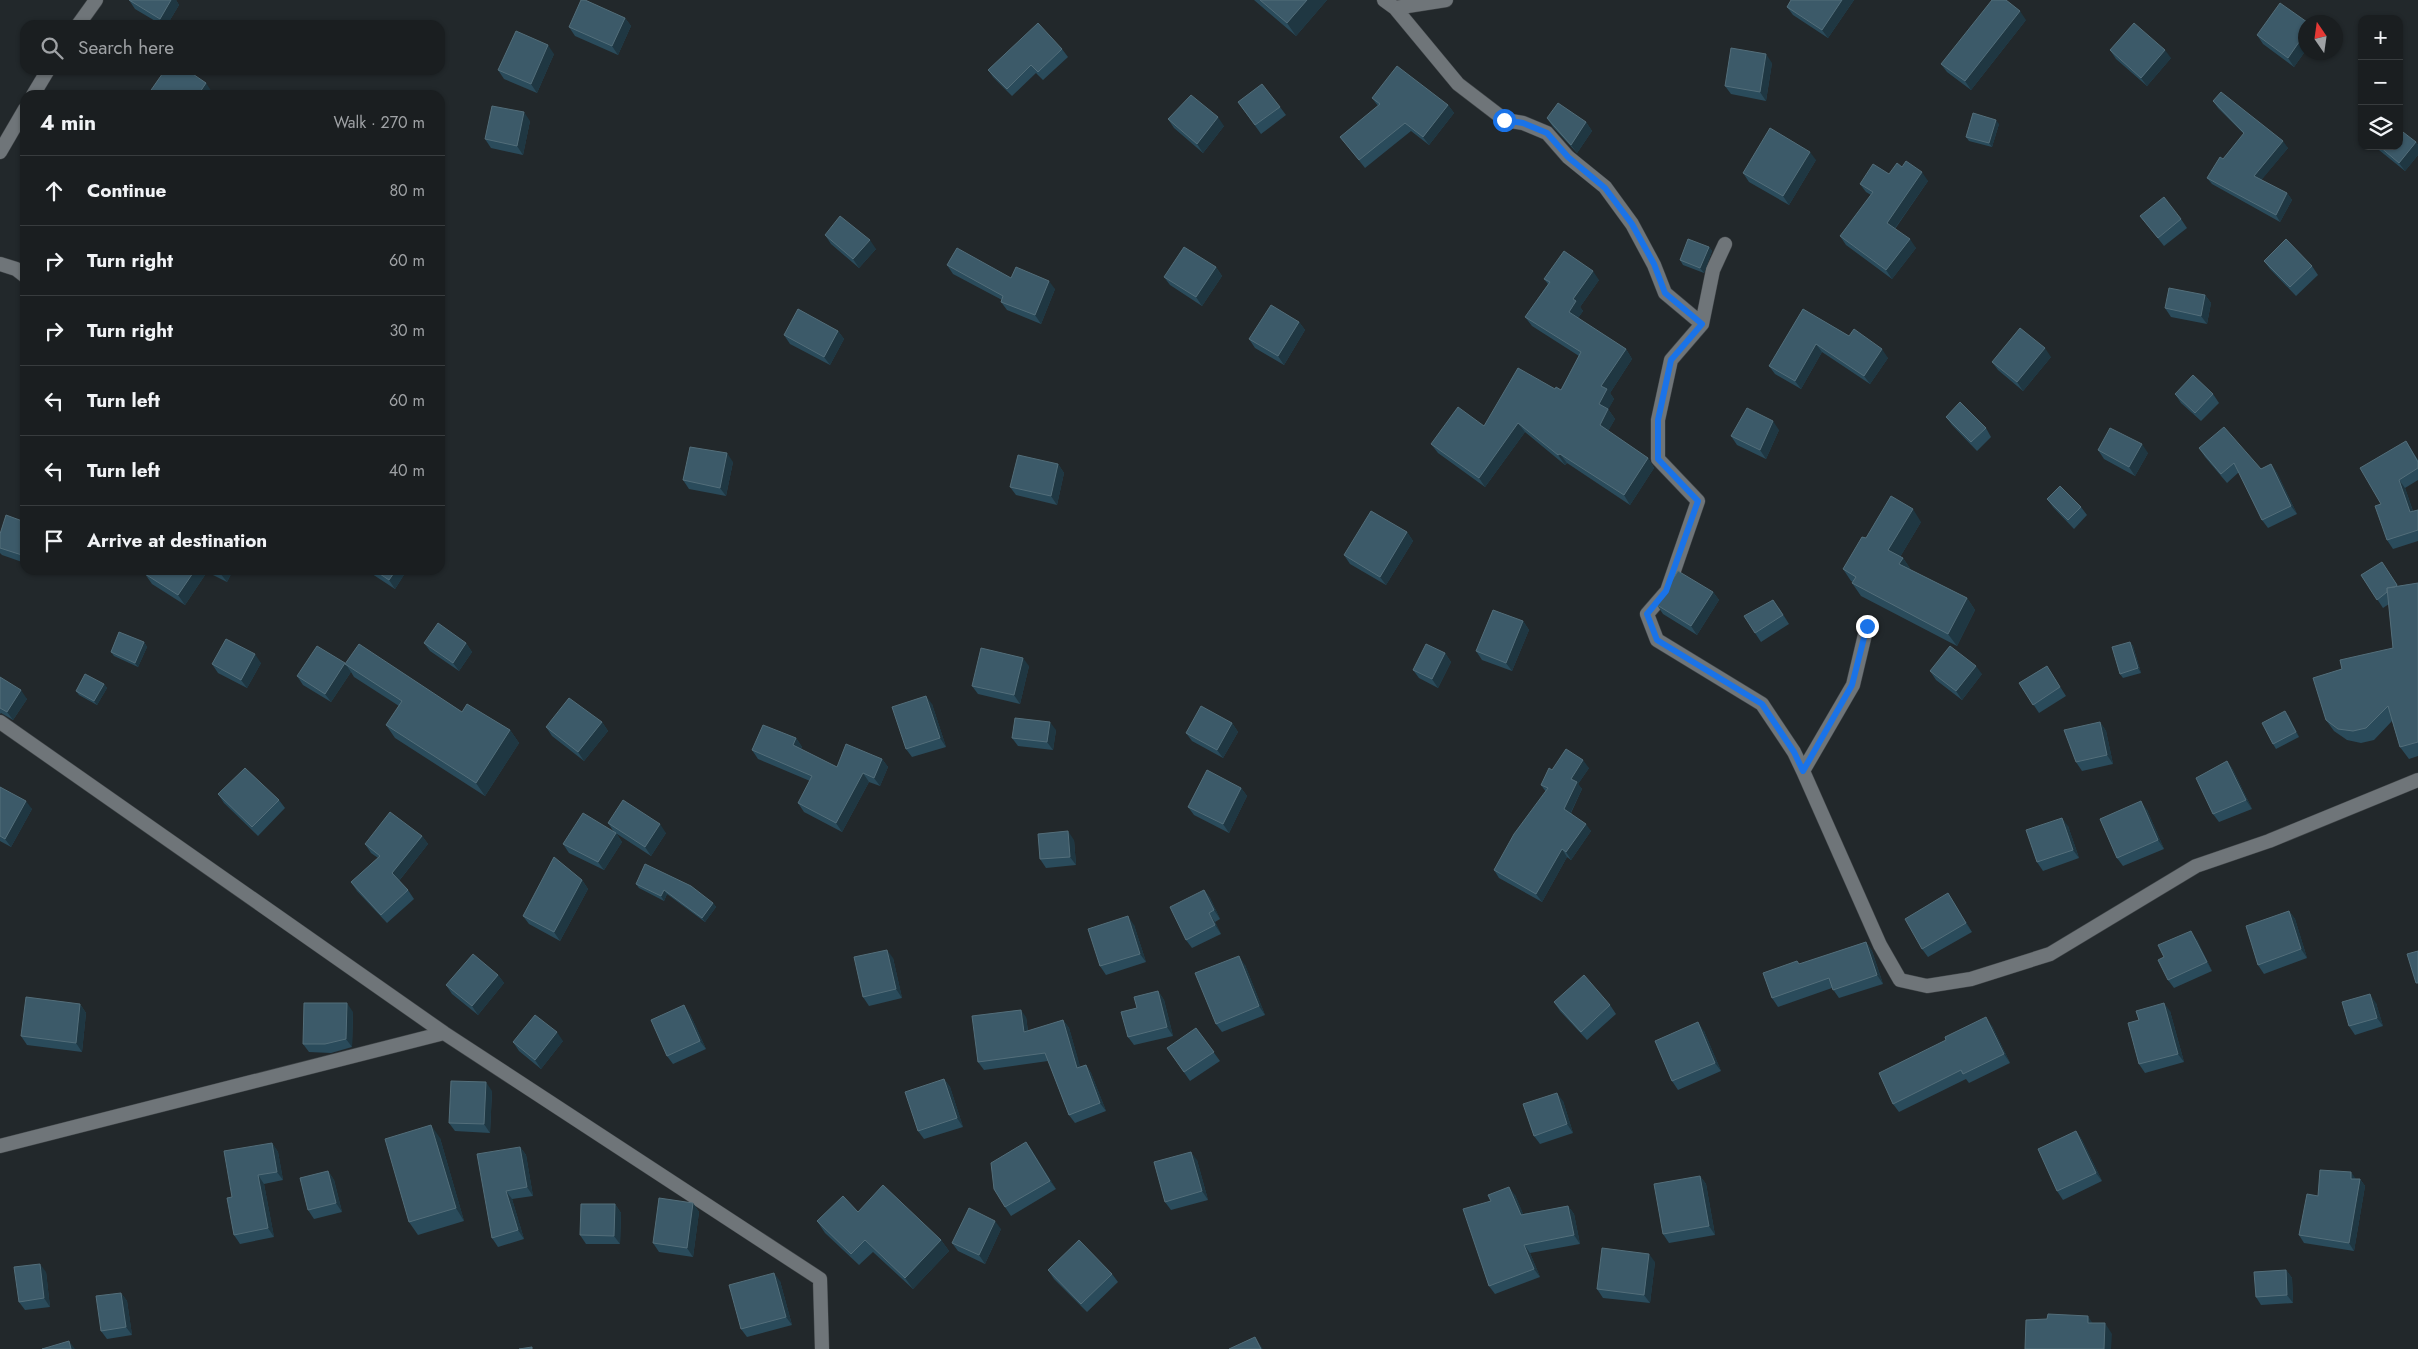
<!DOCTYPE html>
<meta charset="utf-8">
<style>
body{margin:0;font-family:Jost,sans-serif;background:#232729;color:#f1f3f6}
.controls{position:absolute;right:15px;top:15px;display:grid;overflow:hidden;border-radius:10px;box-shadow:0 1px 4px #0004}
.controls button{width:45px;height:45px;display:grid;place-items:center;padding:0;border:0;border-bottom:1px solid #383c3e;background:#1a1e20;color:#f1f3f6;font:25px sans-serif}
.compass{position:absolute;left:2298px;top:15px;width:45px;height:45px;border-radius:50%;background:#1a1e20;box-shadow:0 1px 4px #0004;rotate:347deg}
.stop{position:absolute;width:15px;height:15px;margin:-11px;border:4px solid #1a73e8;border-radius:50%;background:#fff}
.stop.end{background:#1a73e8;border-color:#fff;box-shadow:0 1px 5px #0008}
.list{margin:0;padding:0;list-style:none}
h2{display:flex;justify-content:space-between;align-items:center;height:65px;margin:0;padding:0 20px;font-size:21px}
h2 small{font-size:16px;font-weight:400;color:#9fa2a5}
.list li{display:grid;grid-template-columns:32px 1fr auto;gap:15px;align-items:center;box-sizing:border-box;height:70px;padding:0 20px;border-top:1px solid #383c3e}
.list b{display:block;font-size:19px;white-space:nowrap}
.list em{font-size:16px;font-style:normal;color:#9fa2a5}
.icon{flex:none;width:28px;height:28px;fill:none;stroke:currentColor;stroke-width:2;stroke-linecap:round;stroke-linejoin:round}
.map{position:relative;flex:none;width:2418px;height:1349px;overflow:hidden}
.search{position:absolute;background:#1a1e20;box-shadow:0 1px 4px #0004;left:20px;top:20px;width:425px;height:55px;display:flex;align-items:center;gap:12px;box-sizing:border-box;padding:0 18px;border-radius:15px;color:#9fa2a5;font-size:19px}
.panel{position:absolute;background:#1a1e20;box-shadow:0 1px 4px #0004;left:20px;top:90px;width:425px;height:485px;border-radius:15px}
.map>svg:first-child{display:block}
</style>
<div class="map">
<svg width="2418" height="1349" viewBox="0 0 2418 1349">
<rect width="100%" height="100%" fill="#22282b"/>
<g fill="none" stroke-linecap="round" stroke-linejoin="round">
<g stroke="#3f4447" stroke-width="15">
<path id="minor" d="M1384,0L1395,8L1458,84L1505,120L1523,123L1547,133L1568,157L1605,187L1632,224L1654,265L1665,293L1702,324
M1395,8L1446,0
M78,25L96,0
M33,95L48,70
M0,152L25,109
M1725,244L1713,270L1702,324L1671,360L1658,420V459L1698,501L1667,591L1647,614L1657,640L1762,704L1794,752L1803,771L1880,945L1900,980L1927,986L1971,979L2050,954L2196,866L2269,841L2418,780
M0,264L16,269L25,276
M0,722L444,1033L820,1279L822,1349
M1803,771L1853,685L1867,626
M0,1146L444,1033"/>
</g>
<use href="#minor" stroke="#6f7579" stroke-width="14"/>
</g>
<path fill="#2a4b5b" d="M129,0H176L179,5L167,25H162L135,9Z
M1254,0H1327L1296,36Z
M1791,0H1854L1828,38L1793,15L1787,7Z
M625,18L631,26L618,55L575,36L569,27Z
M2026,20L1971,90L1947,72L1941,64Z
M2306,22V50L2294,67L2263,44L2257,35Z
M1062,49L1068,57L1043,80L1036,73L1012,96L993,77L988,70Z
M2110,50L2171,58L2147,86L2116,59Z
M554,54L537,93L504,79L498,70Z
M1772,63L1766,101L1731,94L1725,86Z
M1372,98L1448,105L1454,113L1429,145L1411,131L1365,168L1340,137L1378,106Z
M2213,101L2288,148L2261,180L2287,193L2292,200L2280,222L2212,184L2207,178L2244,134L2218,108Z
M1238,102L1280,107L1286,115L1261,134Z
M1547,118L1586,122L1592,131L1577,153L1553,127Z
M1168,119L1224,126L1203,153L1174,128Z
M530,121L523,155L491,148L485,139Z
M1999,124L1992,147L1969,141L1966,137Z
M2416,142L2418,145V155L2405,171L2374,146H2399Z
M1816,160L1789,205L1749,182L1743,173Z
M1902,167L1928,181L1895,229L1916,248L1892,279L1846,245L1840,236L1871,195L1866,192L1860,184L1889,174Z
M2140,216L2181,219L2187,228L2164,246Z
M825,235L876,249L859,268L831,244Z
M1709,247L1712,251L1704,273L1683,265L1680,260Z
M2264,261L2312,266L2318,275L2296,296L2270,269Z
M947,265L1011,278L1055,289L1041,324L1007,310L1001,302L1002,300L953,274Z
M1216,267L1222,276L1202,306L1170,285L1164,277Z
M1544,279L1599,280L1580,307L1583,311L1578,318L1626,349L1632,359L1610,393L1614,399L1608,409L1615,419L1608,431L1648,458L1654,468L1630,505L1567,463L1565,465L1525,432L1485,487L1438,453L1431,444L1484,426L1561,390L1579,356L1532,326L1525,317L1548,284Z
M2205,295L2211,303L2207,324L2171,317L2165,308Z
M1803,309L1849,336L1888,358L1870,384L1822,352L1801,389L1775,374L1769,366Z
M1299,322L1305,330L1284,365L1255,348L1249,339Z
M838,331L844,339L830,365L790,344L784,335Z
M2051,357L2023,391L1998,370L1992,362Z
M2175,394H2213L2219,403L2201,421L2181,403Z
M1946,417L1986,428L1991,437L1977,451L1952,425Z
M1779,430L1766,459L1737,445L1731,436Z
M2406,441L2418,460V480L2405,488L2413,511L2418,510V541L2393,549L2387,540L2381,504Z
M2199,448L2261,469L2271,464L2277,473L2297,514L2268,528L2262,520L2239,472L2227,483L2205,457Z
M2098,450L2148,453L2135,476L2104,459Z
M733,462L726,496L689,489L683,480Z
M1058,464L1064,473L1057,505L1016,495L1010,487Z
M2047,499L2081,507L2087,515L2074,529L2053,507Z
M25,522V563L2,555L0,553V534Z
M1921,522L1900,557L1903,558L1911,570L1967,598L1975,610L1957,646L1861,596L1852,583L1853,582L1851,581L1843,569L1866,538Z
M1407,532L1413,541L1386,585L1350,564L1344,555Z
M148,570H233L227,582L207,572L185,605L152,584L145,574Z
M366,570H407L395,589Z
M2388,571L2398,586L2418,583V756L2409,759L2400,747L2392,721L2374,740L2361,743L2347,740L2334,731L2326,720L2342,669L2393,648L2389,604L2383,608L2361,575Z
M1713,592L1719,600L1697,635L1663,614L1657,605Z
M1779,608L1789,624L1761,642L1755,633Z
M1523,621L1529,630L1512,671L1482,660L1476,651Z
M144,642L147,647L138,667L114,656L111,652Z
M2130,642L2133,646L2141,673L2123,678L2120,674Z
M424,643H466L472,652L459,671L430,651Z
M1445,653L1451,662L1438,688L1419,678L1413,670Z
M261,663L247,688L218,673L212,664Z
M345,663L462,712L510,730L519,743L485,796L395,738L386,725L399,706L354,677L351,672L331,702L303,685L297,676Z
M1029,666L1020,704L978,694L972,686Z
M2047,666L2066,696L2039,713L2019,683Z
M1930,671L1982,674L1962,700L1936,680Z
M0,677L27,699L13,720L1,713L0,714Z
M104,684L107,688L97,705L79,695L76,691Z
M932,704L946,747L912,757L906,749Z
M2288,715L2299,737L2276,749L2273,744Z
M602,722L608,731L584,761L552,736L546,727Z
M2100,722L2106,731L2113,764L2082,771L2076,762Z
M1232,723L1238,732L1223,758L1192,741L1186,733Z
M1056,730L1053,750L1018,746L1012,738Z
M796,738L802,747L801,749L837,767L882,759L888,767L880,786L869,782L842,832L804,812L798,803L810,781L758,759L752,750Z
M2227,761L2233,770L2252,809L2219,822L2213,814Z
M1589,768L1578,784L1582,789L1571,813L1591,831L1571,860L1567,857L1542,902L1499,878L1494,870L1546,792L1541,785L1552,770Z
M0,787L32,809L11,847L0,841Z
M1241,788L1247,796L1229,833L1194,815L1188,807Z
M218,794L279,800L285,808L258,836L224,803Z
M2147,810L2164,849L2123,866L2117,858Z
M608,823L666,833L651,856L614,832Z
M2068,826L2079,858L2043,871L2037,862Z
M616,833L622,842L604,870L569,853L563,844Z
M422,836L428,844L399,881L408,890L414,899L387,923L357,891L351,882L378,858L371,853L365,844Z
M1074,840L1076,865L1046,868L1040,859Z
M582,880L588,889L560,941L529,924L523,916Z
M636,884L713,903L716,907L705,922L667,894L664,901L639,888Z
M1204,890L1210,898L1220,919L1215,922L1221,934L1192,948L1186,940Z
M1948,893L1972,932L1928,957L1922,949Z
M2289,911L2295,919L2307,958L2264,974L2258,965Z
M1134,925L1146,962L1106,975L1100,966Z
M2197,940L2212,971L2174,988L2168,980L2164,957Z
M1866,942L1872,951L1883,984L1839,998L1832,988L1778,1007L1772,998L1800,964Z
M893,958L902,998L869,1006L863,997Z
M1245,965L1265,1015L1222,1032L1216,1024Z
M498,975L504,983L478,1015L452,994L446,985Z
M1158,991L1164,1000L1173,1036L1134,1045L1128,1037L1137,1008Z
M1554,1002L1610,1005L1616,1014L1587,1040L1560,1011Z
M2376,1003L2383,1026L2355,1035L2349,1026Z
M80,1004L86,1013L82,1052L27,1045L21,1036Z
M2170,1011L2184,1062L2145,1073L2139,1064V1020Z
M353,1012L352,1047L331,1053L309,1052L303,1044Z
M690,1014L706,1049L673,1064L667,1056Z
M1026,1017L1028,1031L1063,1020L1069,1028L1080,1067L1086,1065L1091,1073L1106,1111L1075,1123L1069,1115L1048,1061L984,1070L978,1062Z
M1992,1026L2010,1063L1969,1083L1966,1079L1899,1112L1893,1104Z
M1196,1028L1220,1061L1190,1081L1167,1048Z
M1704,1031L1721,1071L1678,1090L1672,1081Z
M563,1041L541,1069L519,1051L513,1042Z
M944,1079L950,1087L963,1127L924,1139L918,1131Z
M492,1091L490,1133L455,1131L449,1123Z
M1563,1101L1573,1133L1540,1144L1534,1136Z
M2076,1131L2082,1140L2102,1181L2063,1200L2057,1191Z
M440,1138L464,1221L418,1235L409,1222Z
M1026,1142L1056,1189L1011,1216L1005,1207Z
M272,1143L278,1152L283,1180L264,1184L274,1237L240,1244L234,1235L232,1197Z
M520,1147L526,1155L533,1196L512,1199L524,1239L498,1247L492,1238Z
M1197,1160L1208,1200L1171,1210L1165,1202Z
M328,1171L334,1180L342,1212L314,1219L308,1210Z
M1700,1176L1706,1184L1715,1235L1669,1243L1663,1234Z
M2356,1179H2360L2365,1186L2354,1251L2304,1243L2299,1235L2318,1196Z
M1515,1195L1523,1214L1568,1206L1574,1214L1580,1244L1530,1253L1540,1277L1495,1294L1489,1286Z
M693,1203L699,1212L693,1257L659,1252L653,1243Z
M615,1204L621,1213L620,1244H586L580,1235Z
M858,1212L941,1240L949,1251L913,1289L873,1252L859,1265L825,1233L817,1221Z
M1001,1229L985,1264L958,1251L952,1243Z
M1655,1262L1650,1303L1603,1298L1597,1289Z
M1048,1270L1112,1274L1118,1282L1087,1312L1054,1279Z
M2286,1270L2292,1278L2293,1303L2261,1305L2256,1297Z
M46,1272L50,1307L25,1310L19,1302Z
M780,1281L792,1325L747,1337L741,1329Z
M121,1293L127,1301L132,1335L107,1339L101,1331Z"/>
<path fill="#1f3742" d="M171,0H176L179,5L167,25H164L160,19Z
M1307,0H1327L1296,36L1287,23Z
M1842,0H1854L1828,38L1822,30Z
M2020,11L2026,20L1971,90L1965,81Z
M625,18L631,26L618,55L612,46Z
M2306,32V50L2294,67L2288,58Z
M548,45L554,54L537,93L531,84Z
M2165,50L2171,58L2147,86L2141,78Z
M1766,54L1772,63L1766,101L1760,92Z
M206,83L212,92L209,95H198Z
M1448,105L1454,113L1429,145L1423,137Z
M524,112L530,121L523,155L517,146Z
M1218,117L1224,126L1203,153L1197,144Z
M1996,120L1999,124L1992,147L1989,143Z
M1586,122L1592,131L1577,153L1571,145Z
M2283,141L2288,148L2259,183L2254,176Z
M2416,142L2418,145V155L2405,171L2399,163Z
M1810,152L1816,160L1789,205L1783,196Z
M1922,172L1928,181L1893,231L1887,223Z
M2287,193L2292,200L2280,222L2276,215Z
M1910,239L1916,248L1892,279L1886,270Z
M870,240L876,249L859,268L853,259Z
M1709,247L1712,251L1704,273L1700,268Z
M1216,267L1222,276L1202,306L1196,297Z
M1593,271L1599,280L1580,307L1583,311L1576,321L1569,312L1573,299Z
M1049,281L1055,289L1041,324L1035,315Z
M2205,295L2211,303L2207,324L2201,316Z
M1299,322L1305,330L1284,365L1278,356Z
M838,331L844,339L830,365L824,357Z
M1816,344L1822,352L1801,389L1795,381Z
M2045,348L2051,357L2023,391L2017,382Z
M1626,349L1632,359L1610,393L1614,399L1606,414L1599,404L1601,386Z
M1882,349L1888,358L1870,384L1864,376Z
M1608,409L1615,419L1606,435L1600,425Z
M1773,421L1779,430L1766,459L1760,450Z
M1518,423L1525,432L1485,487L1479,478Z
M2142,444L2148,453L2135,476L2129,467Z
M727,453L733,462L726,496L720,488Z
M1560,454L1567,463L1565,465L1558,455Z
M1648,458L1654,468L1630,505L1624,495Z
M1058,464L1064,473L1057,505L1051,496Z
M2271,464L2277,473L2297,514L2291,506Z
M2399,480L2405,488L2416,521L2410,512Z
M1913,509L1921,522L1897,562L1888,550Z
M1407,532L1413,541L1386,585L1380,577Z
M1903,558L1911,570L1899,564Z
M195,570H206L207,572L185,605L178,595Z
M222,570H233L227,582L220,573Z
M396,570H407L395,589L389,580Z
M1713,592L1719,600L1697,635L1691,626Z
M1967,598L1975,610L1957,646L1948,634Z
M1523,621L1529,630L1512,671L1506,663Z
M144,642L147,647L138,667L135,663Z
M2130,642L2133,646L2141,673L2138,668Z
M466,643L472,652L459,671L453,663Z
M1445,653L1451,662L1438,688L1432,679Z
M255,654L261,663L247,688L241,680Z
M1023,658L1029,666L1020,704L1014,695Z
M345,663L351,672L331,702L325,694Z
M1976,666L1982,674L1962,700L1956,691Z
M104,684L107,688L97,705L94,701Z
M21,690L27,699L13,720L7,712Z
M926,696L932,704L946,747L940,738Z
M2285,711L2288,715L2299,737L2296,732Z
M602,722L608,731L584,761L578,752Z
M1050,722L1056,730L1053,750L1047,742Z
M2100,722L2106,731L2113,764L2107,755Z
M1232,723L1238,732L1223,758L1217,750Z
M510,730L519,743L485,796L476,783Z
M796,738L802,747L799,753L793,745Z
M882,759L888,767L880,786L874,778Z
M1583,760L1589,768L1578,784L1582,789L1569,816L1564,809L1571,779Z
M2227,761L2233,770L2252,809L2246,800Z
M863,773L869,782L842,832L836,823Z
M1241,788L1247,796L1229,833L1223,824Z
M26,801L32,809L11,847L5,839Z
M2141,801L2147,810L2164,849L2158,840Z
M2062,818L2068,826L2079,858L2073,850Z
M660,824L666,833L651,856L645,847Z
M1586,824L1591,831L1571,860L1566,852Z
M1068,831L1074,840L1076,865L1070,857Z
M616,833L622,842L604,870L598,862Z
M422,836L428,844L398,882L392,873Z
M1562,849L1567,857L1542,902L1536,894Z
M582,880L588,889L560,941L554,932Z
M664,890L667,894L664,901L661,896Z
M1204,890L1210,898L1220,919L1214,910Z
M1948,893L1954,902L1972,932L1966,923Z
M713,903L716,907L705,922L702,918Z
M2289,911L2295,919L2307,958L2301,949Z
M1209,913L1215,922L1221,934L1215,925Z
M1128,916L1134,925L1146,962L1140,954Z
M2191,931L2197,940L2212,971L2207,962Z
M1866,942L1872,951L1883,984L1877,975Z
M887,950L893,958L902,998L896,989Z
M1239,956L1245,965L1265,1015L1259,1006Z
M498,975L504,983L478,1015L472,1006Z
M1158,991L1164,1000L1173,1036L1167,1027Z
M2370,994L2376,1003L2383,1026L2377,1018Z
M347,1003L353,1012L352,1047L346,1039Z
M2164,1003L2170,1011L2184,1062L2178,1054Z
M80,1004L86,1013L82,1052L76,1043Z
M684,1005L690,1014L706,1049L700,1041Z
M1021,1010L1026,1017L1029,1040L1024,1032Z
M1986,1017L1992,1026L2010,1063L2004,1054Z
M1063,1020L1069,1028L1083,1076L1077,1068Z
M1698,1022L1704,1031L1721,1071L1715,1063Z
M557,1032L563,1041L541,1069L535,1060Z
M1086,1065L1091,1073L1106,1111L1100,1103Z
M944,1079L950,1087L963,1127L957,1118Z
M486,1082L492,1091L490,1133L484,1124Z
M1557,1093L1563,1101L1573,1133L1567,1124Z
M431,1125L440,1138L464,1221L456,1208Z
M2076,1131L2082,1140L2102,1181L2096,1173Z
M1026,1142L1032,1150L1056,1189L1050,1181Z
M272,1143L278,1152L283,1180L277,1172Z
M520,1147L526,1155L533,1196L527,1187Z
M1191,1152L1197,1160L1208,1200L1202,1191Z
M328,1171L334,1180L342,1212L336,1203Z
M2351,1172L2356,1179H2351Z
M258,1175L264,1184L274,1237L268,1228Z
M1700,1176L1706,1184L1715,1235L1709,1226Z
M2360,1179L2365,1186L2354,1251L2349,1243Z
M1509,1187L1515,1195L1527,1223L1521,1215Z
M506,1191L512,1199L524,1239L518,1230Z
M693,1203L699,1212L693,1257L687,1248Z
M615,1204L621,1213L620,1244L614,1236Z
M1568,1206L1574,1214L1580,1244L1574,1235Z
M995,1221L1001,1229L985,1264L979,1255Z
M941,1240L949,1251L913,1289L905,1278Z
M1524,1245L1530,1253L1540,1277L1534,1269Z
M1649,1254L1655,1262L1650,1303L1644,1295Z
M40,1264L46,1272L50,1307L44,1298Z
M2286,1270L2292,1278L2293,1303L2287,1295Z
M774,1273L780,1281L792,1325L786,1317Z
M121,1293L127,1301L132,1335L126,1327Z
M2088,1316L2095,1327L2088,1323Z
M2105,1323L2112,1334L2111,1349H2104Z
M1255,1337L1263,1349H1261Z
M69,1341L75,1349H71Z"/>
<path fill="#3c5a69" stroke="#536e7a" d="M129,0H171L160,19Z
M581,0H585L625,18L612,46L569,27Z
M1260,0H1307L1287,23Z
M1791,0H1842L1822,30L1787,7Z
M1992,0H2006L2020,11L1965,81L1941,64Z
M2280,3L2307,22H2306V32L2288,58L2257,35Z
M1038,23L1062,49L1038,72L1031,65L1007,89L988,70Z
M2134,23L2165,50L2141,78L2110,50Z
M516,31L548,45L531,84L498,70Z
M1731,48L1766,54L1760,92L1725,86Z
M1397,66L1448,105L1423,137L1405,123L1359,160L1340,137L1380,104L1372,98Z
M165,70H187L206,83L198,95H152L149,93Z
M1262,84L1280,107L1255,125L1238,102Z
M2221,92L2283,141L2254,176L2287,193L2276,215L2207,178L2220,157L2223,159L2244,133L2213,101Z
M1191,95L1218,117L1197,144L1168,119Z
M1558,103L1586,122L1571,145L1547,118Z
M492,106L524,112L517,146L485,139Z
M1973,113L1996,120L1989,143L1966,137Z
M1770,128L1810,152L1783,196L1743,173Z
M2399,129L2416,142L2399,163L2379,146H2399Z
M1906,161L1922,172L1887,223L1910,239L1886,270L1840,236L1873,192L1860,184L1873,164L1889,174L1897,163L1902,167Z
M2164,197L2181,219L2158,238L2140,216Z
M840,216L870,240L853,259L825,235Z
M1688,239L1709,247L1700,268L1680,260Z
M2286,239L2312,266L2290,287L2264,261Z
M1184,247L1216,267L1196,297L1164,277Z
M957,248L1011,278L1016,267L1049,281L1035,315L1001,302L1003,296L947,265Z
M1564,251L1593,271L1573,299L1576,301L1569,312L1626,349L1601,386L1607,389L1599,404L1608,409L1600,425L1648,458L1624,495L1560,454L1558,455L1518,423L1479,478L1431,444L1458,407L1484,426L1518,368L1555,389L1556,387L1561,390L1581,352L1525,317L1550,282L1544,279Z
M2169,288L2205,295L2201,316L2165,308Z
M1271,305L1299,322L1278,356L1249,339Z
M798,309L838,331L824,357L784,335Z
M1803,309L1849,336L1854,329L1882,349L1864,376L1816,344L1795,381L1769,366Z
M2020,328L2045,348L2017,382L1992,362Z
M2193,375L2213,394L2195,413L2175,394Z
M1960,402L1986,428L1971,442L1946,417Z
M1747,408L1773,421L1760,450L1731,436Z
M2224,427L2261,469L2271,464L2291,506L2262,520L2234,463L2221,474L2199,448Z
M2110,428L2142,444L2129,467L2098,450Z
M2406,441L2418,462V468L2399,480L2410,512L2418,510V530L2387,540L2375,506L2381,504L2360,468Z
M690,447L727,453L720,488L683,480Z
M1018,455L1058,464L1051,496L1010,487Z
M2060,486L2081,507L2068,520L2047,499Z
M1891,496L1913,509L1888,550L1903,558L1899,564L1967,598L1948,634L1852,583L1856,577L1843,569L1862,537L1866,538Z
M1371,511L1407,532L1380,577L1344,555Z
M6,515L25,522V556L0,548V534Z
M2382,562L2397,585L2395,587L2387,588V592L2377,600L2361,575Z
M148,570H195L178,595L145,574Z
M215,570H222L220,573Z
M374,570H396L389,580Z
M1678,571L1713,592L1691,626L1657,605Z
M2418,583V742L2400,747L2388,706L2366,728L2353,731L2338,729L2326,720L2313,678L2342,669L2340,660L2393,648L2387,588Z
M1773,600L1783,615L1755,633L1744,616Z
M1493,610L1523,621L1506,663L1476,651Z
M438,623L466,643L453,663L424,643Z
M119,632L144,642L135,663L111,652Z
M226,639L255,654L241,680L212,664Z
M2130,642L2138,668L2120,674L2112,647Z
M359,644L462,712L467,704L510,730L476,783L386,725L402,701L345,664Z
M1426,644L1445,653L1432,679L1413,670Z
M317,646L345,663L325,694L297,676Z
M1950,646L1976,666L1956,691L1930,671Z
M981,648L1023,658L1014,695L972,686Z
M2047,666L2060,687L2033,705L2019,683Z
M85,674L104,684L94,701L76,691Z
M0,677L21,690L7,712L0,708Z
M926,696L940,738L906,749L892,707Z
M569,698L602,722L578,752L546,727Z
M1201,706L1232,723L1217,750L1186,733Z
M2285,711L2296,732L2273,744L2262,723Z
M1015,718L1050,722L1047,742L1012,738Z
M2100,722L2107,755L2076,762L2064,730Z
M763,725L796,738L793,745L837,767L846,744L882,759L874,778L863,773L836,823L798,803L812,776L752,750Z
M1566,749L1583,760L1571,779L1577,782L1564,809L1586,824L1566,852L1562,849L1536,894L1494,870L1514,834L1548,788L1541,785L1549,768L1552,770Z
M2227,761L2246,800L2213,814L2196,778Z
M245,768L279,800L252,827L218,794Z
M1207,770L1241,788L1223,824L1188,807Z
M0,787L26,801L5,839L0,836Z
M623,800L660,824L645,847L608,823Z
M2141,801L2158,840L2117,858L2100,819Z
M390,812L422,836L392,873L408,890L381,915L351,882L380,856L365,844Z
M583,813L616,833L598,862L563,844Z
M2062,818L2073,850L2037,862L2026,830Z
M1068,831L1070,857L1040,859L1038,834Z
M554,857L582,880L554,932L523,916Z
M645,864L691,886L713,903L702,918L664,890L661,896L636,884Z
M1204,890L1214,910L1209,913L1215,925L1186,940L1170,907Z
M1948,893L1966,923L1922,949L1905,919Z
M2289,911L2301,949L2258,965L2246,926Z
M1128,916L1140,954L1100,966L1088,929Z
M2191,931L2207,962L2168,980L2158,960L2164,957L2158,945Z
M1866,942L1877,975L1833,990L1829,978L1772,998L1763,973L1797,961L1799,964Z
M887,950L896,989L863,997L854,957Z
M2418,951V983H2416L2407,954Z
M473,954L498,975L472,1006L446,985Z
M1239,956L1259,1006L1216,1024L1195,973Z
M1584,975L1610,1005L1581,1032L1554,1002Z
M1158,991L1167,1027L1128,1037L1121,1012L1137,1008L1134,997Z
M2370,994L2377,1018L2349,1026L2342,1002Z
M26,997L80,1004L76,1043L21,1036Z
M304,1003H347L346,1039L325,1044H303Z
M2164,1003L2178,1054L2139,1064L2128,1023L2139,1020L2136,1011Z
M684,1005L700,1041L667,1056L651,1020Z
M1021,1010L1024,1032L1063,1020L1077,1068L1086,1065L1100,1103L1069,1115L1045,1053L978,1062L972,1016Z
M535,1015L557,1032L535,1060L513,1042Z
M1986,1017L2004,1054L1963,1074L1961,1070L1893,1104L1879,1073L1946,1040L1945,1037Z
M1698,1022L1715,1063L1672,1081L1655,1041Z
M1196,1028L1214,1052L1184,1072L1167,1048Z
M944,1079L957,1118L918,1131L905,1092Z
M451,1081L486,1082L484,1124L449,1123Z
M1557,1093L1567,1124L1534,1136L1523,1104Z
M431,1125L456,1208L409,1222L385,1139Z
M2076,1131L2096,1173L2057,1191L2038,1149Z
M1026,1142L1050,1181L1005,1207L994,1189L991,1163Z
M272,1143L277,1172L258,1175L268,1228L234,1235L227,1198L232,1197L224,1151Z
M520,1147L527,1187L506,1191L518,1230L492,1238L477,1154Z
M1191,1152L1202,1191L1165,1202L1154,1162Z
M2320,1170L2351,1172V1179H2360L2349,1243L2299,1235L2307,1194L2318,1196Z
M328,1171L336,1203L308,1210L300,1178Z
M1700,1176L1709,1226L1663,1234L1654,1184Z
M883,1185L941,1240L905,1278L865,1240L851,1254L817,1221L843,1196L858,1212Z
M1509,1187L1521,1215L1568,1206L1574,1235L1524,1245L1534,1269L1489,1286L1463,1209L1491,1201L1488,1195Z
M659,1198L693,1203L687,1248L653,1243Z
M581,1204H615L614,1236L580,1235Z
M969,1208L995,1221L979,1255L952,1243Z
M1079,1240L1112,1274L1081,1304L1048,1270Z
M1602,1248L1649,1254L1644,1295L1597,1289Z
M40,1264L44,1298L19,1302L14,1267Z
M2286,1270L2287,1295L2256,1297L2254,1272Z
M774,1273L786,1317L741,1329L729,1285Z
M121,1293L126,1327L101,1331L96,1296Z
M2048,1314L2088,1316V1323H2105L2104,1349H2025L2026,1320L2047,1319Z
M1255,1337L1261,1349H1229Z
M69,1341L71,1349H42Z
M532,1347V1349H519Z"/>
<g fill="none" stroke-linecap="round" stroke-linejoin="round">
<path stroke="#1a73e8" stroke-width="6" d="M1504,120L1523,123L1547,133L1568,157L1605,188L1632,224L1654,264L1665,293L1702,324L1671,360L1658,420V459L1698,501L1666,591L1647,614L1657,640L1762,704L1794,752L1803,771L1852,685L1867,626"/>
</g>
</svg>
<div class="controls">
<button>+</button>
<button>−</button>
<button><svg class="icon" aria-label="layers" viewBox="0 0 24 24"><path d="M12 4l9 5-9 5-9-5zM3 14l9 5 9-5"/></svg></button>
</div>
<svg class="compass" viewBox="-18 -18 36 36"><path d="M0-13l5 13h-10z" fill="#e53935"/><path d="M0 13l5-13h-10z" fill="#9fa2a5"/></svg>
<div class="stop" style="left:1504px;top:120px"></div>
<div class="stop end" style="left:1867px;top:626px"></div>
<div class="search"><svg class="icon" aria-label="search" viewBox="0 0 24 24"><circle cx="10" cy="10" r="6"/><path d="M15 15l6 6"/></svg>Search here</div>
<section class="panel">
<h2>4 min<small>Walk · 270 m</small></h2>
<ul class="list">
<li><svg class="icon" aria-label="ahead" viewBox="0 0 24 24"><path d="M12 20V5M6 11l6-6 6 6"/></svg><div><b>Continue</b></div><em>80 m</em></li>
<li><svg class="icon" aria-label="right" viewBox="0 0 24 24"><path d="M7 20v-9h11M14 6l5 5-5 5"/></svg><div><b>Turn right</b></div><em>60 m</em></li>
<li><svg class="icon" aria-label="right" viewBox="0 0 24 24"><path d="M7 20v-9h11M14 6l5 5-5 5"/></svg><div><b>Turn right</b></div><em>30 m</em></li>
<li><svg class="icon" aria-label="left" viewBox="0 0 24 24"><path d="M17 20v-9H6M10 6l-5 5 5 5"/></svg><div><b>Turn left</b></div><em>60 m</em></li>
<li><svg class="icon" aria-label="left" viewBox="0 0 24 24"><path d="M17 20v-9H6M10 6l-5 5 5 5"/></svg><div><b>Turn left</b></div><em>40 m</em></li>
<li><svg class="icon" aria-label="arrive" viewBox="0 0 24 24"><path d="M6 21V4h12l-3 4 3 4H6"/></svg><div><b>Arrive at destination</b></div></li>
</ul>
</section>
</div>
